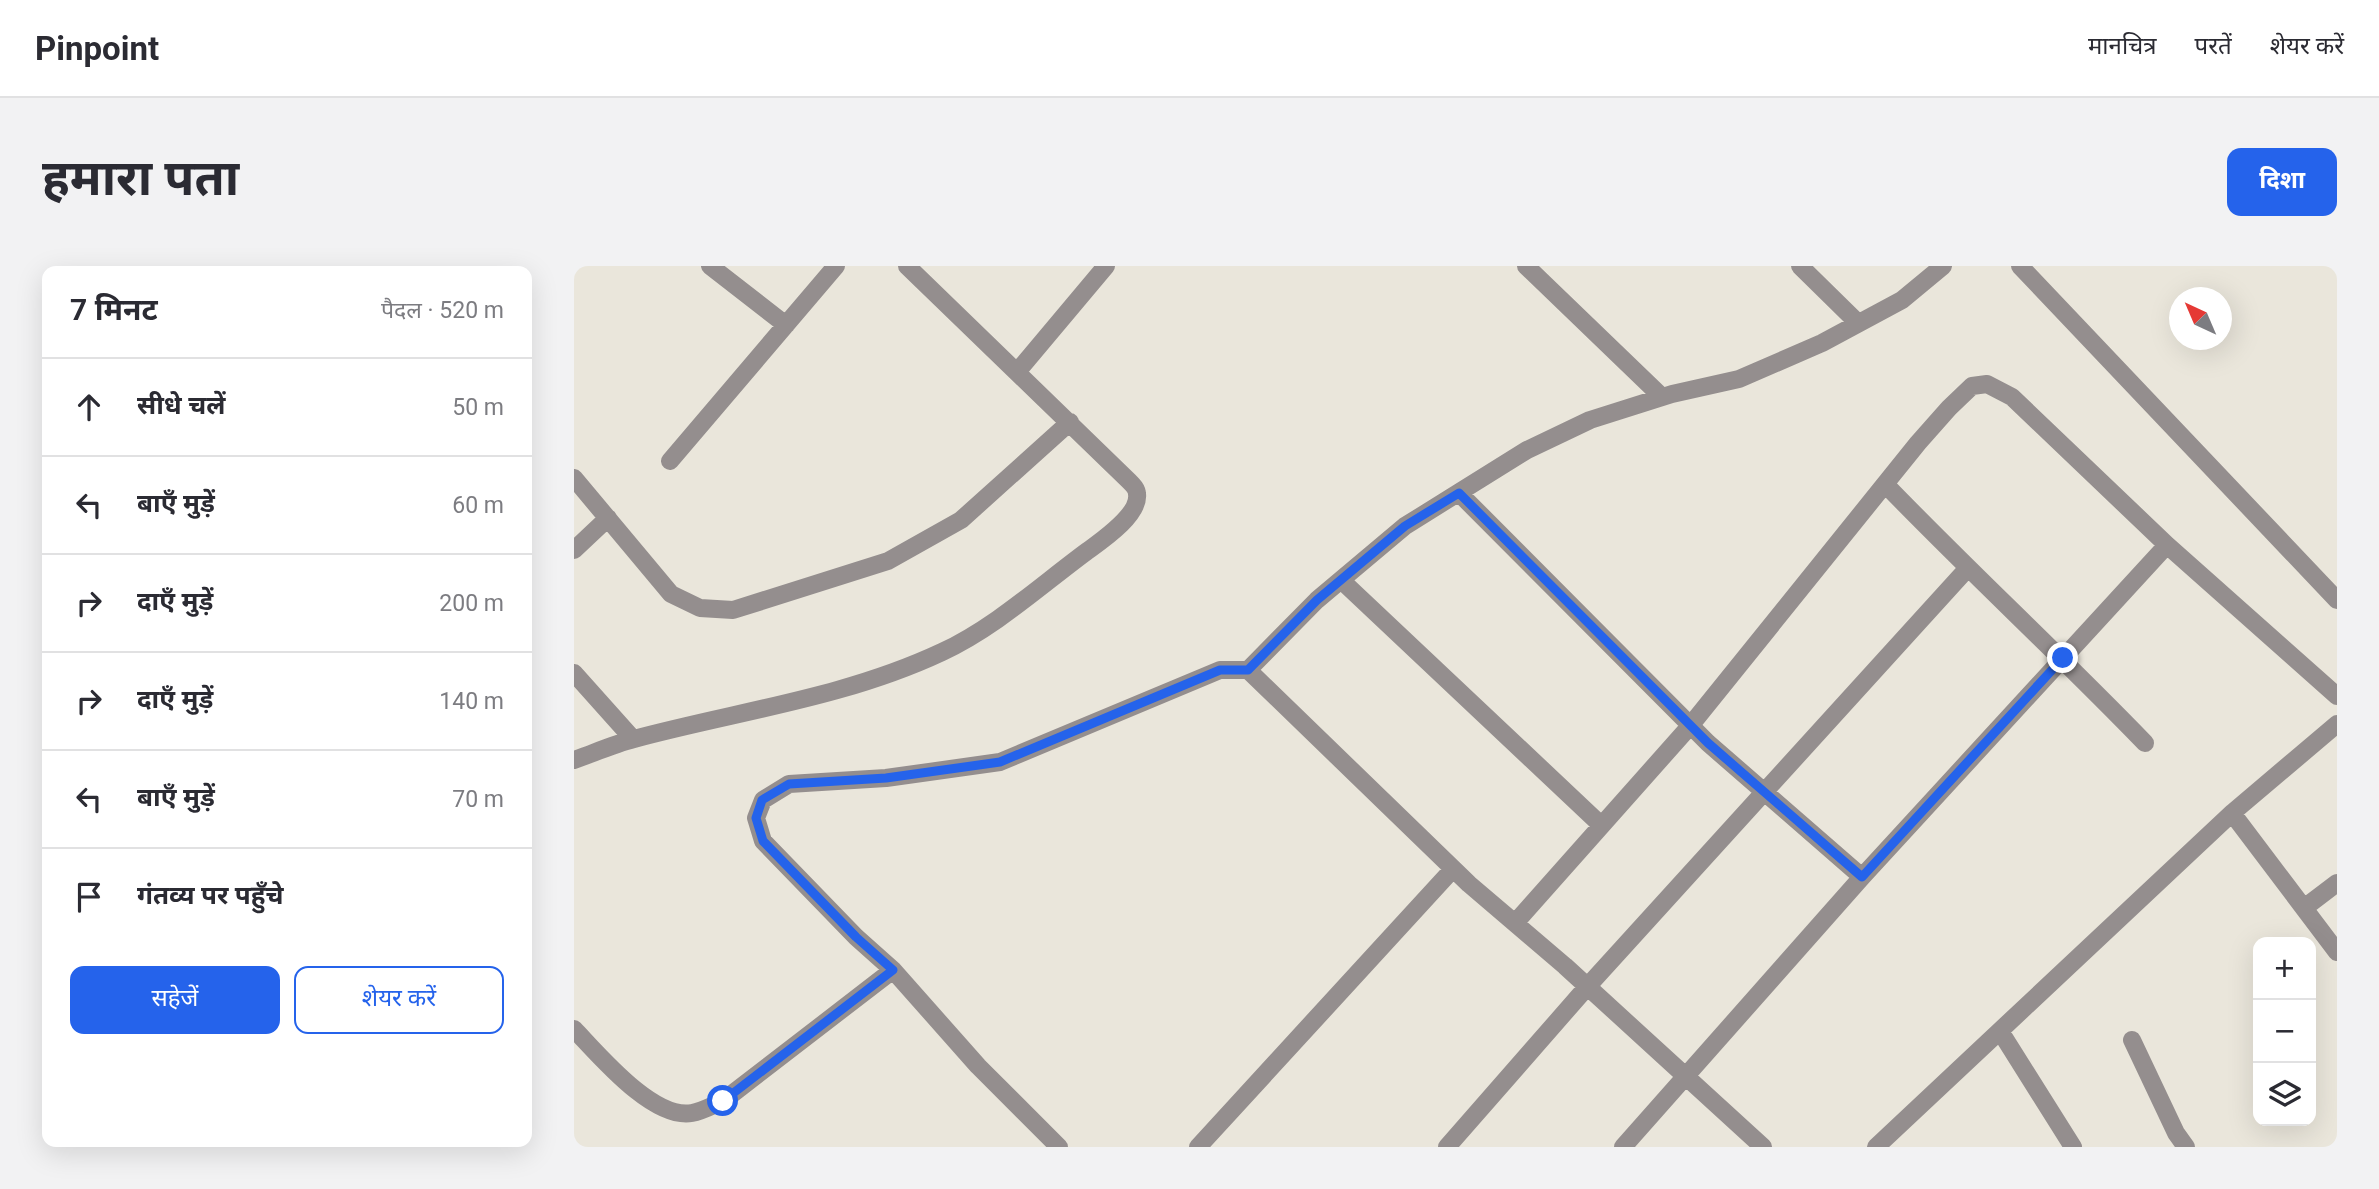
<!DOCTYPE html>
<html lang="hi">
<meta charset="utf-8">
<style>
body{margin:0;font-family:Roboto,"Noto Sans Devanagari",sans-serif;background:#f2f2f3;color:#2b2b33}
.controls{position:absolute;right:21px;bottom:21px;display:grid;overflow:hidden;border-radius:14px;box-shadow:0 7px 28px #0002}
.controls button{width:63px;height:63px;display:grid;place-items:center;padding:0;border:0;border-bottom:2px solid #e1e1e2;background:#fff;color:#2b2b33;font:35px sans-serif}
.compass{position:absolute;left:1595px;top:21px;width:63px;height:63px;border-radius:50%;background:#fff;box-shadow:0 7px 28px #0002;rotate:316deg}
.stop{position:absolute;width:21px;height:21px;margin:-16px;border:5px solid #2563eb;border-radius:50%;background:#fff}
.stop.end{background:#2563eb;border-color:#fff;box-shadow:0 2px 7px #0008}
.list{margin:0;padding:0;list-style:none}
h2{display:flex;justify-content:space-between;align-items:center;height:91px;margin:0;padding:0 28px;font-size:30px}
h2 small{font-size:23px;font-weight:400;color:#7c7c81}
.list li{display:grid;grid-template-columns:46px 1fr auto;gap:21px;align-items:center;box-sizing:border-box;height:98px;padding:0 28px;border-top:2px solid #e1e1e2}
.list b{display:block;font-size:26px;white-space:nowrap}
.list em{font-size:23px;font-style:normal;color:#7c7c81}
.actions{display:flex;gap:14px;padding:21px 28px}
.actions a{flex:1;padding:16px 0;border:2px solid #2563eb;border-radius:14px;text-align:center;font-size:24px;color:#2563eb}
.actions .main{background:#2563eb;color:#fff}
.icon{flex:none;width:38px;height:38px;fill:none;stroke:currentColor;stroke-width:2;stroke-linecap:round;stroke-linejoin:round}
.map{position:relative;flex:none;width:1763px;height:881px;overflow:hidden;border-radius:14px}
header{display:flex;align-items:center;gap:42px;box-sizing:border-box;height:98px;padding:0 35px;background:#fff;border-bottom:2px solid #e1e1e2}
header strong{font-size:33px}
nav{display:flex;gap:38px;margin-inline-start:auto;font-size:24px}
.intro{display:flex;align-items:center;justify-content:space-between;box-sizing:border-box;height:168px;padding:0 42px}
h1{margin:0;font-size:49px}
.button{padding:18px 32px;border-radius:14px;background:#2563eb;color:#fff;font-size:24px;font-weight:700}
main{display:flex;gap:42px;padding:0 42px}
aside{flex:1;background:#fff;border-radius:14px;box-shadow:0 7px 28px #0002}
.map>svg:first-child{display:block}
</style>
<header>
<strong>Pinpoint</strong>
<nav><a>मानचित्र</a><a>परतें</a><a>शेयर करें</a></nav>
</header>
<div class="intro"><h1>हमारा पता</h1><a class="button">दिशा</a></div>
<main>
<aside>
<h2>7 मिनट<small>पैदल · 520 m</small></h2>
<ul class="list">
<li><svg class="icon" aria-label="ahead" viewBox="0 0 24 24"><path d="M12 20V5M6 11l6-6 6 6"/></svg><div><b>सीधे चलें</b></div><em>50 m</em></li>
<li><svg class="icon" aria-label="left" viewBox="0 0 24 24"><path d="M17 20v-9H6M10 6l-5 5 5 5"/></svg><div><b>बाएँ मुड़ें</b></div><em>60 m</em></li>
<li><svg class="icon" aria-label="right" viewBox="0 0 24 24"><path d="M7 20v-9h11M14 6l5 5-5 5"/></svg><div><b>दाएँ मुड़ें</b></div><em>200 m</em></li>
<li><svg class="icon" aria-label="right" viewBox="0 0 24 24"><path d="M7 20v-9h11M14 6l5 5-5 5"/></svg><div><b>दाएँ मुड़ें</b></div><em>140 m</em></li>
<li><svg class="icon" aria-label="left" viewBox="0 0 24 24"><path d="M17 20v-9H6M10 6l-5 5 5 5"/></svg><div><b>बाएँ मुड़ें</b></div><em>70 m</em></li>
<li><svg class="icon" aria-label="arrive" viewBox="0 0 24 24"><path d="M6 21V4h12l-3 4 3 4H6"/></svg><div><b>गंतव्य पर पहुँचे</b></div></li>
</ul>
<div class="actions"><a class="main">सहेजें</a><a>शेयर करें</a></div>
</aside>
<div class="map">
<svg width="1763" height="881" viewBox="0 0 1763 881">
<rect width="100%" height="100%" fill="#eae6db"/>
<g fill="none" stroke-linecap="round" stroke-linejoin="round">
<path stroke="#948e8e" stroke-width="18" d="M136,0L212,59
M952,0L1088,131
M1226,0L1284,57
M1446,0L1763,334
M443,106L532,0
M96,195L262,0
M0,212L97,328L126,342L159,344L314,295L387,254L496,156
M1311,218C1396,306 1486,389 1571,477
M885,227L1134,477L1288,611
M0,284L34,252
M767,314L1027,559
M674,404L743,334L831,260L953,184L1016,154L1098,128L1165,113L1248,77L1328,34L1369,0
M0,407L59,473
M0,494C20,487 40,478 60,473C164,445 270,432 368,386C420,362 466,320 512,286C527,275 566,249 563,228C563,223 559,219 555,215L333,0
M1658,547L1763,686
M1730,642L1763,617
M941,657L1116,460L1344,177L1375,142L1398,120L1413,118L1438,131L1593,279L1763,430
M0,763C25,789 79,854 118,847C129,845 139,839 149,835L319,704
M1426,765L1499,881
M1558,774L1602,867L1612,881
M485,881L404,800L319,704L282,671L189,575L182,552L189,534L215,518L312,512L426,496L646,404H674L895,618L991,700L1189,881
M624,881L879,603
M873,881L1013,721L1393,303
M1049,881L1288,611L1593,279
M1302,881L1658,547L1763,458"/>
</g>
<g fill="none" stroke-linecap="round" stroke-linejoin="round">
<path stroke="#2563eb" stroke-width="9" d="M149,835L319,704L282,671L189,575L182,552L188,534L215,518L312,512L426,496L646,404H674L743,334L831,260L885,227L1134,477L1288,611L1489,392"/>
</g>
</svg>
<div class="controls">
<button>+</button>
<button>−</button>
<button><svg class="icon" aria-label="layers" viewBox="0 0 24 24"><path d="M12 4l9 5-9 5-9-5zM3 14l9 5 9-5"/></svg></button>
</div>
<svg class="compass" viewBox="-18 -18 36 36"><path d="M0-13l5 13h-10z" fill="#e53935"/><path d="M0 13l5-13h-10z" fill="#7c7c81"/></svg>
<div class="stop" style="left:149px;top:835px"></div>
<div class="stop end" style="left:1489px;top:392px"></div>
</div>
</main>
